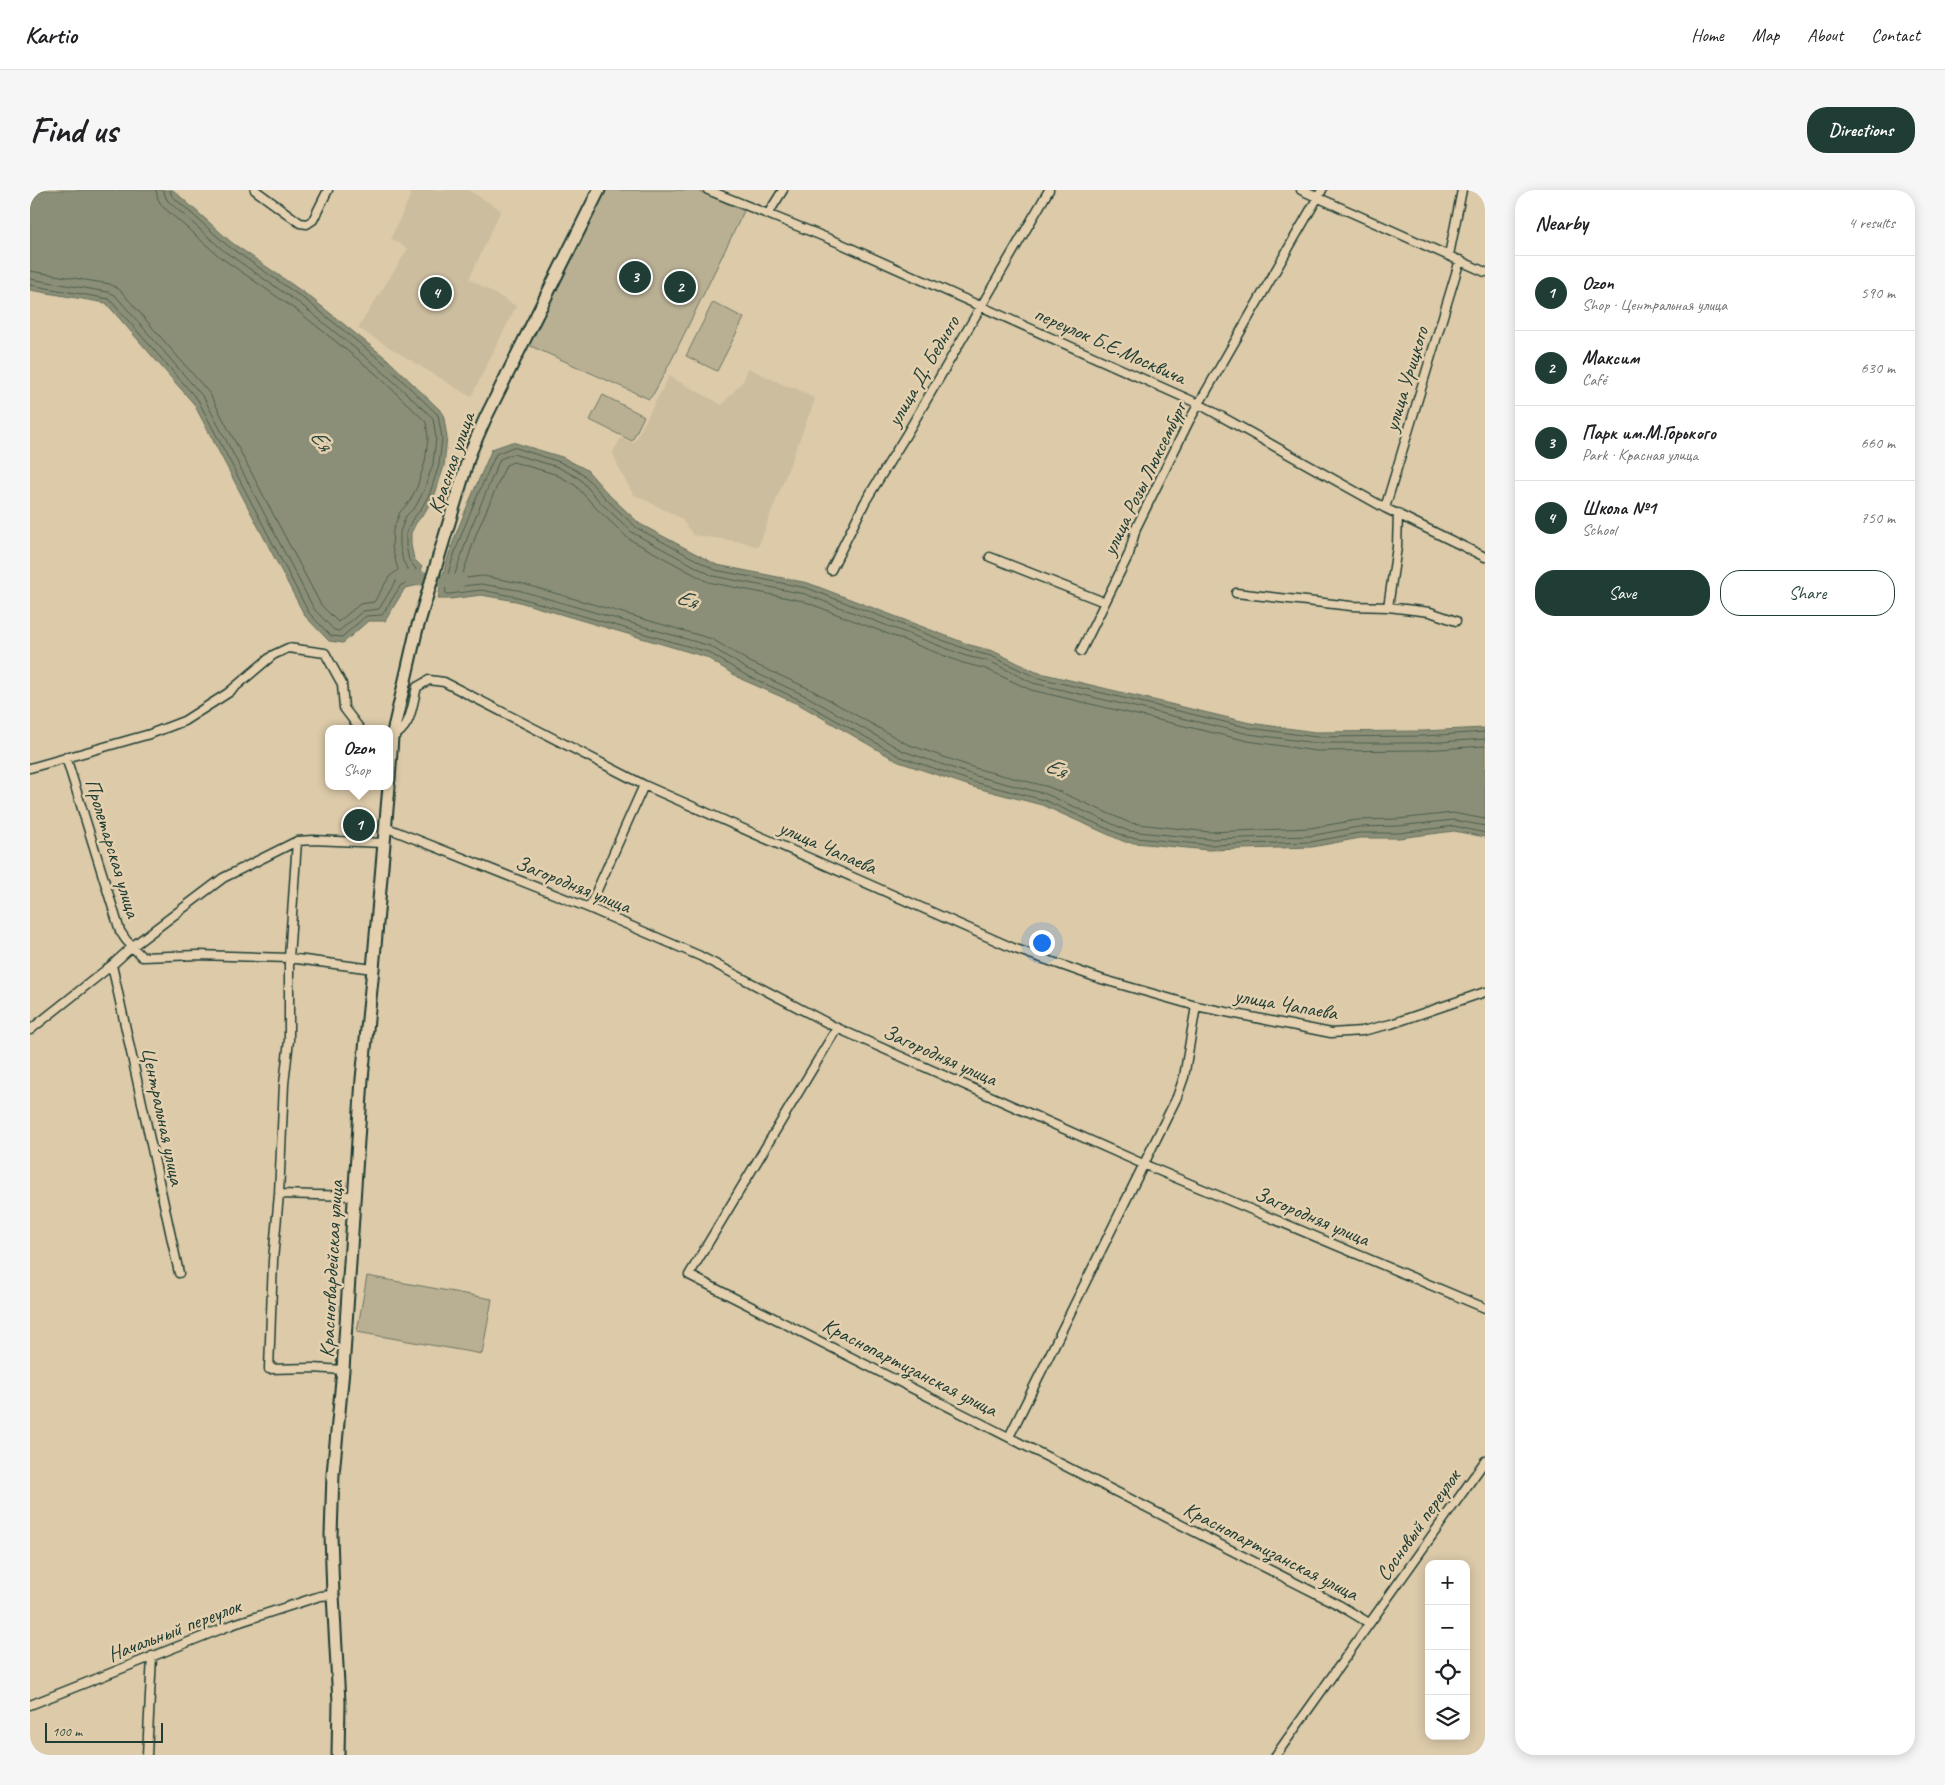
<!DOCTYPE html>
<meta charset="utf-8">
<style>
body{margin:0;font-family:Caveat,sans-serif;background:#f6f6f6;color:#202124}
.controls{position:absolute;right:15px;bottom:15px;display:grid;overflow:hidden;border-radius:10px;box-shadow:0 2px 12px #0003}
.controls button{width:45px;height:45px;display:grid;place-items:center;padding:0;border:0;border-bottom:1px solid #e0e0e0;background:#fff;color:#202124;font:25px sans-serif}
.scale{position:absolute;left:15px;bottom:12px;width:118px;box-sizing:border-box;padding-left:5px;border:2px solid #1f3d34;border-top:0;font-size:14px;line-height:18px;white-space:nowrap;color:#1f3d34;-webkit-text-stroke:4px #e4d0ae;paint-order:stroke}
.you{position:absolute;left:1011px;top:752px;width:18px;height:18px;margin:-12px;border:4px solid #fff;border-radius:50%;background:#1a73e8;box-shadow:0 0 0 8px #1a73e833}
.badge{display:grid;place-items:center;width:32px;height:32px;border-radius:50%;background:#1f3d34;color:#fff;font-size:16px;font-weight:700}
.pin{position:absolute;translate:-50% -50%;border:2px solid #fff;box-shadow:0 1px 5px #0006}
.popup{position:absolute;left:295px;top:535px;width:68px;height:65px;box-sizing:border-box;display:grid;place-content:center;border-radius:10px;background:#fff;filter:drop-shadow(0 1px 4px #0005);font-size:16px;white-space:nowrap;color:#757577}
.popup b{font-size:19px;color:#202124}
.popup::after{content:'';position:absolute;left:50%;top:100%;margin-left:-10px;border:10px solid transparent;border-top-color:#fff}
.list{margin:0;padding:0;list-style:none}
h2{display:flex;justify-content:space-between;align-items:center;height:65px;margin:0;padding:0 20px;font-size:21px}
h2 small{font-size:16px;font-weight:400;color:#757577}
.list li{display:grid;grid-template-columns:32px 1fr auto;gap:15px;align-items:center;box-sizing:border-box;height:75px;padding:0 20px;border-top:1px solid #e0e0e0}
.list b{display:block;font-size:19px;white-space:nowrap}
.list p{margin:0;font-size:16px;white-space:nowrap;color:#757577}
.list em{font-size:16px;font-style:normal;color:#757577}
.actions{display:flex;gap:10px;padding:15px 20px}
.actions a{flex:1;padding:11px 0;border:1px solid #1f3d34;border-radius:20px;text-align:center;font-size:18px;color:#1f3d34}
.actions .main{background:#1f3d34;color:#fff}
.icon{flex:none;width:28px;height:28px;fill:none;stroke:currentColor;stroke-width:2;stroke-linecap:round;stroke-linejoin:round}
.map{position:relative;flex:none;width:1455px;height:1565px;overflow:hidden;border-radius:20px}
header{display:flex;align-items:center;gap:30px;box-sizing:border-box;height:70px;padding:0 25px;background:#fff;border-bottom:1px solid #e0e0e0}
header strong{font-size:24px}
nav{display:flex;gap:28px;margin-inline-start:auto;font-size:18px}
.intro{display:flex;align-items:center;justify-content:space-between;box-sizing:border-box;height:120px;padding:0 30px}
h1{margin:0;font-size:35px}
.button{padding:12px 22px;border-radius:20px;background:#1f3d34;color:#fff;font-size:18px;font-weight:700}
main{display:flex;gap:30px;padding:0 30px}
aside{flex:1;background:#fff;border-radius:20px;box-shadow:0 2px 12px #0003}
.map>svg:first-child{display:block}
</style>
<header>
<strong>Kartio</strong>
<nav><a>Home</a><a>Map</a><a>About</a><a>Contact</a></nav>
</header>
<div class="intro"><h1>Find us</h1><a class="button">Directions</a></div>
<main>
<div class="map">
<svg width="1455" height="1565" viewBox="0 0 1455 1565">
<rect width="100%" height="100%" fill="#dccaa9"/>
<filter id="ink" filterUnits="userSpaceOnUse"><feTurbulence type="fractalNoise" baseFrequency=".02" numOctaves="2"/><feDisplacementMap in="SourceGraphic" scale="10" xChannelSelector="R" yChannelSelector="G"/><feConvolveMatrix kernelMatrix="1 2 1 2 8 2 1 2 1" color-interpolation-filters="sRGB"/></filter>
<g filter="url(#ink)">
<path fill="#cbbd9e" d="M383,0H438L471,20L439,89L486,116L441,207L328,138L378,59L361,48Z
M718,178L758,197H764L785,209L728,357L713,352L663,345L651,328L603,304L590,281L583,262L591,248L604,253L639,186L692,215L714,190Z"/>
<path fill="#b9b094" stroke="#6c7664" d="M573,0H666L714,21L642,169L624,203L619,209L494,153Z
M683,112L714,128L687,181L656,166Z
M573,205L614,226L602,251L560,230Z
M337,1086L462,1109L452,1164L327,1142Z"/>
<path fill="#8c8f77" stroke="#606e5c" d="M0,0H143L201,52L280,107L357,169L413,223L417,247L414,276L405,304L395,322L386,333L381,343V355L384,369L392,377L389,395L375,398L355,431H338L313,453L299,451L275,426L164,214L76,113L0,100Z
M482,252L532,267L557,280L579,305L610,334L687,375L778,393L940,455L963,461L1006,482L1220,533L1285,542L1393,541L1455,538V647L1424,641L1369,648H1330L1282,657L1178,660L1095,652L1012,615L943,597L869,572L770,515L711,489L676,467L486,411L451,405L420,409H408C416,357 442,307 462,259Z"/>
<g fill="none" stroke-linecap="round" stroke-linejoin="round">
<path stroke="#4b5e4f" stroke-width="1" d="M0,81L80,94L90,100L180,204L291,415L308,432L330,414L344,412L359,387L368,380L362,357L363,340L370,322L380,311L387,297L395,272L398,248L396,232L345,183L269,122L190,67L132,16L128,9L126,0
M0,89L78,102L85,105L174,208L284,419L304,440L309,441L333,421L349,419L366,391L378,385L379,382L373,371L370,356V342L376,326L386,316L394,300L403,274L406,248L403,228L349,178L273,116L194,61L137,10L133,0
M0,95L79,109L168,210L279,423L301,446L312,447L336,426L352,425L371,395L384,390L386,379L379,370L376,356V343L382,330L391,319L400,303L409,275L412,248L408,225L354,173L277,111L198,56L142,6L140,0
M1455,542L1394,546L1286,547L1220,538L1005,487L961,466L938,460L777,398L685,380L607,338L576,309L553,284L530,272L483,257L466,264C456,286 410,386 416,404H420L451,400L487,407L678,462L714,484L772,511L871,567L944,592L1014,610L1096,647L1179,655L1281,652L1329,643H1369L1424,636L1455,643
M1455,549L1394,553H1286L1219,544L1003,493L959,471L936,466L775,404L683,386L603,343L571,313L550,289L528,277L483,264L470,269L440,340L422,393L424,397L451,394L488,400L680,456L717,479L776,506L873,561L946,586L1016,604L1098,641L1179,649L1280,646L1328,637L1368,636L1424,630L1455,636
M1455,556L1394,560L1286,561L1218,551L1001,500L956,479L933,473L773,411L678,392L599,349L566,318L545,295L525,284L483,272L476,275L447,342L432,386L435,388L453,386L490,393L682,449L720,472L780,499L877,554L948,579L1019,597L1100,633L1179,642L1280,638L1327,630L1368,629L1423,623L1455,629"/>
<path stroke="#8c8f77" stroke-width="14" d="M372,386L426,392L430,390"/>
<g stroke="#1f3d34" stroke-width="11">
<path id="street" d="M225,0L270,33L277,34L283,30L298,0
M678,0L807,52L1169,214L1355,318L1455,367
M1271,0L1455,82
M738,24L753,0
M1419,65L1432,0
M1355,318L1430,70
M960,367L1074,412
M801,380L835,312L876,245L1019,0
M1206,403L1321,416L1358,417L1400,422L1426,431
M1358,417L1367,357L1368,323
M1051,461L1099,364L1106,338L1159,231L1292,0
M361,548C382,537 381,519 387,497L399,490L414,492L614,595L983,758L1071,789L1166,816L1301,843L1332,841L1361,834L1455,802
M36,567L90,741L96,750L112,767L168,765L259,768L343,779
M0,578L120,544L154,531L198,503L243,465L258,458L295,463L312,494L314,518L330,539
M355,637L559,718L670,766L807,838L1113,974L1455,1118
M267,651L259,768V850L254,894L249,1004L243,1070L239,1179L283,1178L313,1180
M559,718L614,595
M82,775L149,1083
M807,838L659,1085L1309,1415L1339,1433
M0,840L82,775L103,756L193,688L267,651L283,650L353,653
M249,1004L323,1006
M979,1247L1147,907L1154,887L1166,816
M0,1515L204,1434L290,1406L303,1405
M117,1565L122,1466
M1246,1565L1455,1271"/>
</g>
<g stroke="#1f3d34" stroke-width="15">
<path id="secondary" d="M359,590L362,547L386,442L440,263L455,229L569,0
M308,1565L309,1512L303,1405L301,1345L303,1284L313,1180L332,889L343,779L359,596"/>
</g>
<use href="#street" stroke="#e4d0ae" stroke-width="8"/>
<use href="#secondary" stroke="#e4d0ae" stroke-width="11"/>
</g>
</g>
<g text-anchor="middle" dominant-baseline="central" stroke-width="5" stroke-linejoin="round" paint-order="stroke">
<g font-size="21" fill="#1f3d34" stroke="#e4d0ae">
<text transform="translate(1080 155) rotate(24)">переулок Б.Е.Москвича</text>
<text transform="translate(893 181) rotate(-60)">улица Д. Бедного</text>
<text transform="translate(1376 189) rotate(-73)">улица Урицкого</text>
<text transform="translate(421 273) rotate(-71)">Красная улица</text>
<text transform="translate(1114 289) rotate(-64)">улица Розы Люксембург</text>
<text transform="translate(798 657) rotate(24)">улица Чапаева</text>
<text transform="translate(83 658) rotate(73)">Пролетарская улица</text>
<text transform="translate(543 694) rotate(22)">Загородняя улица</text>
<text transform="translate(1256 814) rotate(10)">улица Чапаева</text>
<text transform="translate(910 865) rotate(24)">Загородняя улица</text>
<text transform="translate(133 926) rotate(78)">Центральная улица</text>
<text transform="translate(1282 1026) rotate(23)">Загородняя улица</text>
<text transform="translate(301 1079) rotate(-87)">Красногвардейская улица</text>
<text transform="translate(880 1177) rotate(27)">Краснопартизанская улица</text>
<text transform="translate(1388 1335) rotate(-55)">Сосновый переулок</text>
<text transform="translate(1241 1361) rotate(27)">Краснопартизанская улица</text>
<text transform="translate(144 1440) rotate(-21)">Начальный переулок</text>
</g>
<g font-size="22" font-style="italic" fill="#2a453b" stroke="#e4d0ae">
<text transform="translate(291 250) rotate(52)">Ея</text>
<text transform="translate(657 409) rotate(20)">Ея</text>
<text transform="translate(1026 578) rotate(24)">Ея</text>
</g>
</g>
</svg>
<div class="controls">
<button>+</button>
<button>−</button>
<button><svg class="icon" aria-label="locate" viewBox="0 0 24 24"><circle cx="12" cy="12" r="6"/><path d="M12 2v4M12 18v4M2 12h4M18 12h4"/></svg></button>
<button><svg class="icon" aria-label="layers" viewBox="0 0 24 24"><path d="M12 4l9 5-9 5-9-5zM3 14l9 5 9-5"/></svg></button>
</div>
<div class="scale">100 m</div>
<div class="you"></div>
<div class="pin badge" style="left:329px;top:635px">1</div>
<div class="popup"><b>Ozon</b>Shop</div>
<div class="pin badge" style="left:650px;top:97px">2</div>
<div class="pin badge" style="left:605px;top:87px">3</div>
<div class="pin badge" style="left:406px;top:103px">4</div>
</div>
<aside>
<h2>Nearby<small>4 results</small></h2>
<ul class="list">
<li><span class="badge">1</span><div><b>Ozon</b><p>Shop · Центральная улица</p></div><em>590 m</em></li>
<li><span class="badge">2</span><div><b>Максим</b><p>Café</p></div><em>630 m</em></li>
<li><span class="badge">3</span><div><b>Парк им.М.Горького</b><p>Park · Красная улица</p></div><em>660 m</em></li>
<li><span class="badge">4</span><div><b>Школа №1</b><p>School</p></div><em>750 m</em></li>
</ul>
<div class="actions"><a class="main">Save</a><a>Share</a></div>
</aside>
</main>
